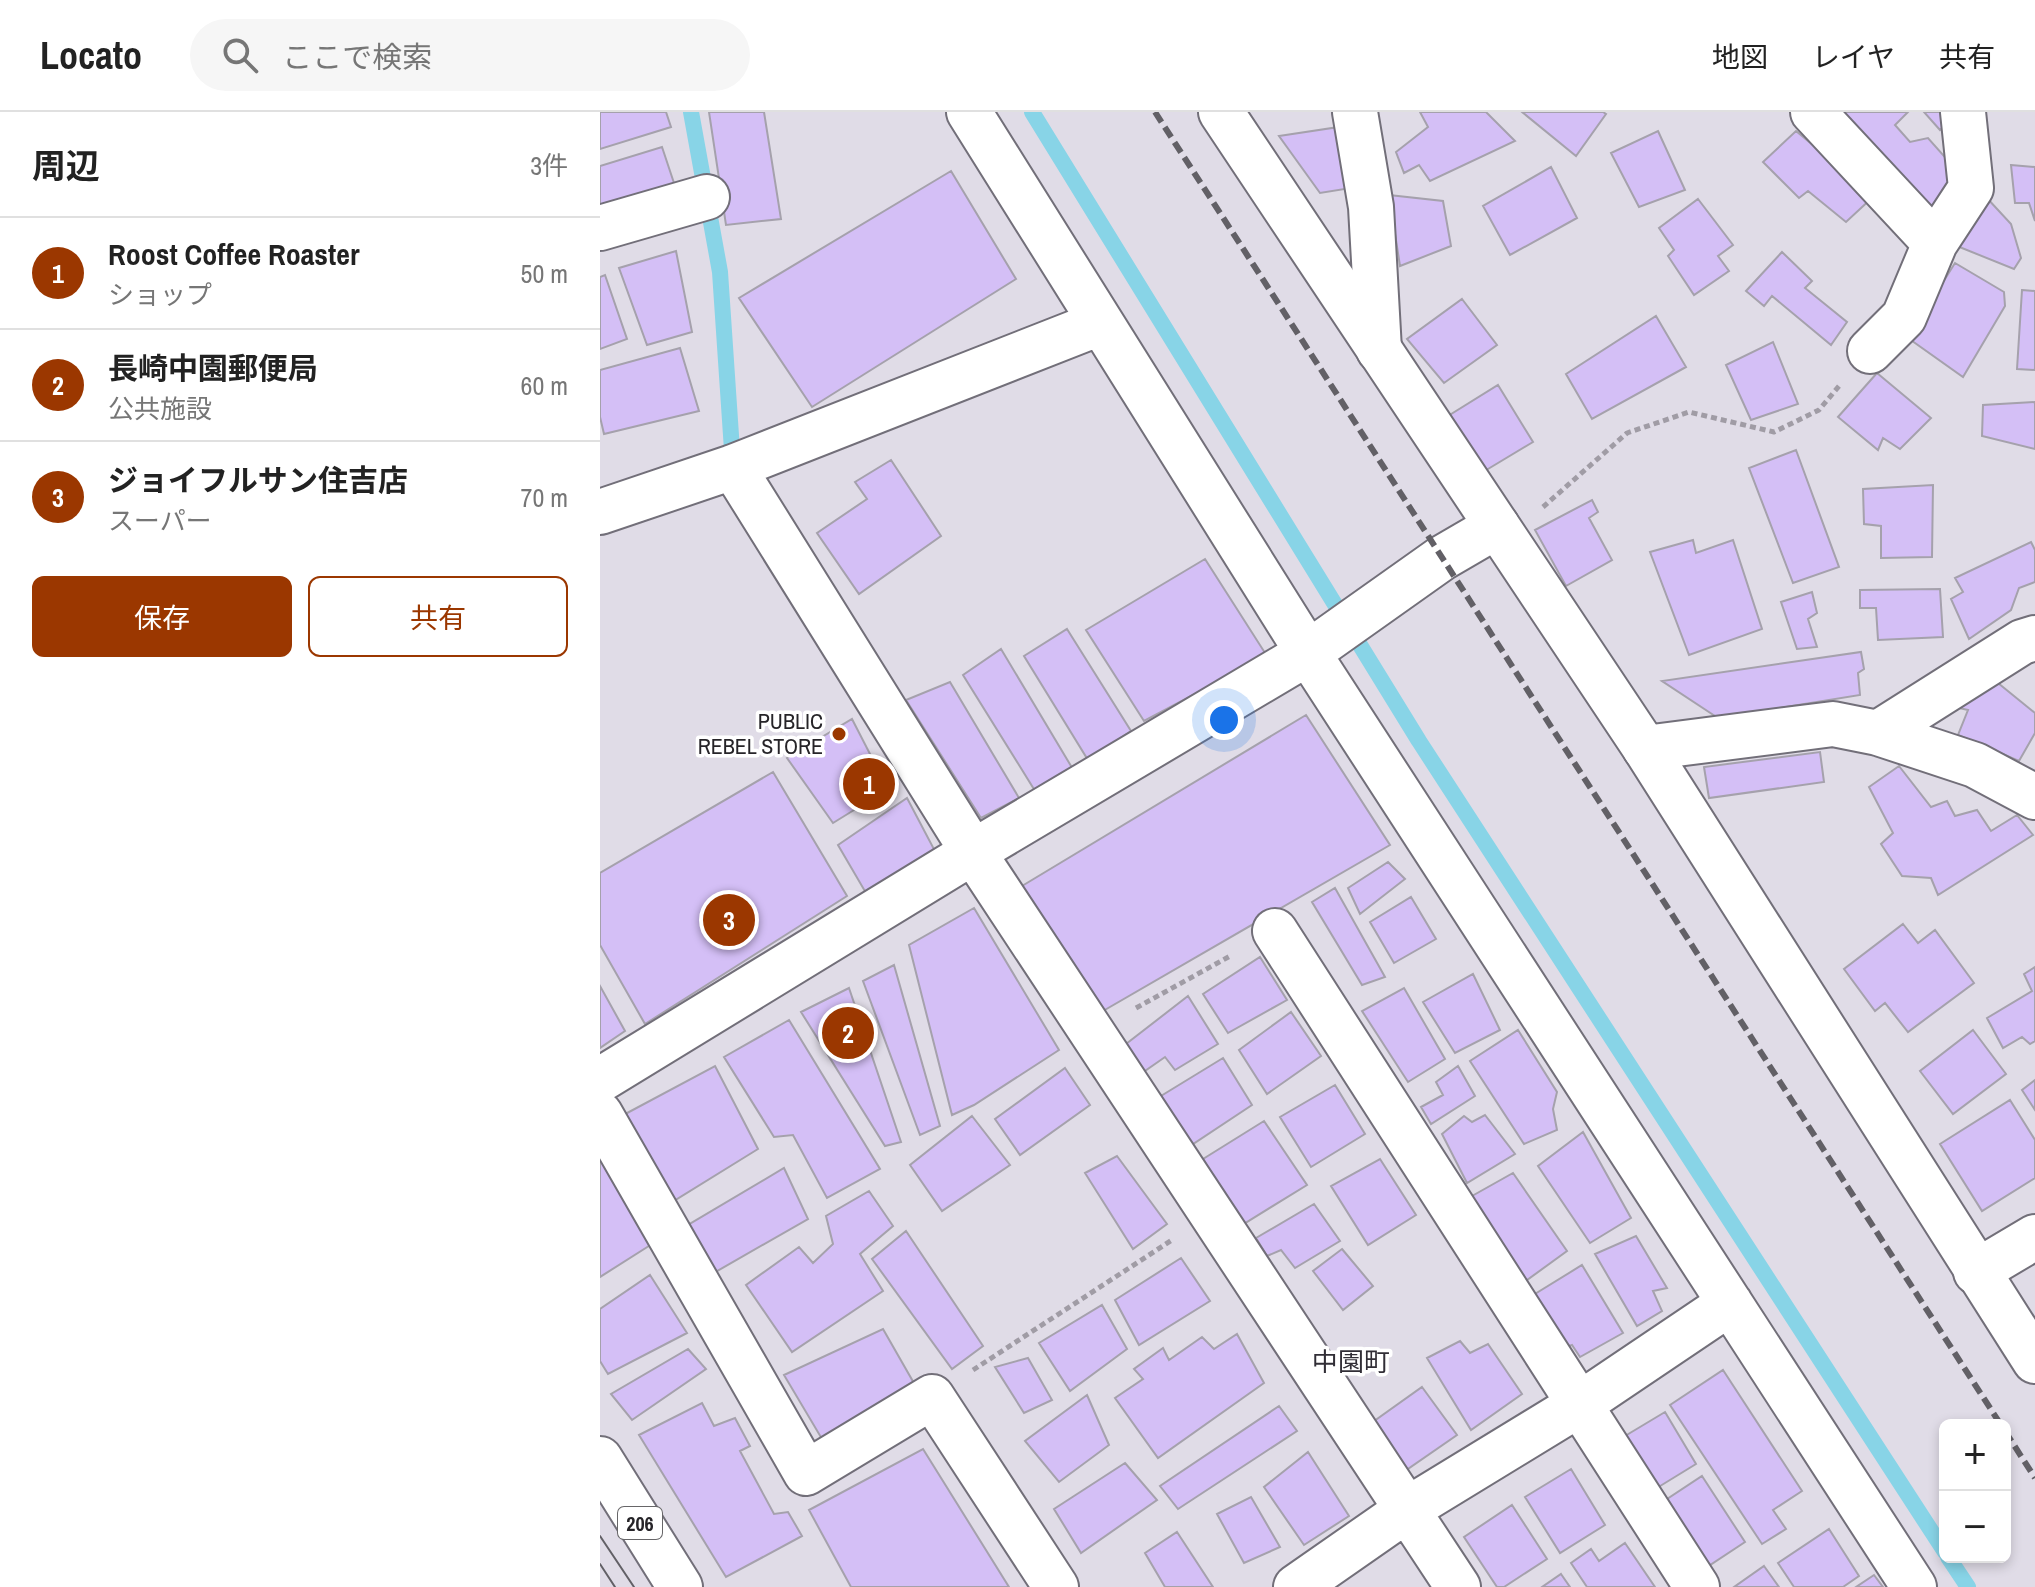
<!DOCTYPE html>
<html lang="ja">
<meta charset="utf-8">
<style>
body{margin:0;font-family:"Archivo Narrow","Noto Sans JP",sans-serif;background:#f6f6f6;color:#222}
.controls{position:absolute;right:24px;bottom:24px;display:grid;overflow:hidden;border-radius:12px;box-shadow:0 4px 12px #0003}
.controls button{width:72px;height:72px;display:grid;place-items:center;padding:0;border:0;border-bottom:2px solid #e0e0e0;background:#fff;color:#222;font:40px sans-serif}
.you{position:absolute;left:624px;top:608px;width:28px;height:28px;margin:-20px;border:6px solid #fff;border-radius:50%;background:#1a73e8;box-shadow:0 0 0 12px #1a73e833}
.badge{display:grid;place-items:center;width:52px;height:52px;border-radius:50%;background:#9b3700;color:#fff;font-size:26px;font-weight:700}
.pin{position:absolute;translate:-50% -50%;border:4px solid #fff;box-shadow:0 2px 8px #0006}
.list{margin:0;padding:0;list-style:none}
h2{display:flex;justify-content:space-between;align-items:center;height:104px;margin:0;padding:0 32px;font-size:34px}
h2 small{font-size:26px;font-weight:400;color:#767676}
.list li{display:grid;grid-template-columns:52px 1fr auto;gap:24px;align-items:center;box-sizing:border-box;height:112px;padding:0 32px;border-top:2px solid #e0e0e0}
.list b{display:block;font-size:30px;white-space:nowrap}
.list p{margin:0;font-size:26px;white-space:nowrap;color:#767676}
.list em{font-size:26px;font-style:normal;color:#767676}
.actions{display:flex;gap:16px;padding:24px 32px}
.actions a{flex:1;padding:18px 0;border:2px solid #9b3700;border-radius:12px;text-align:center;font-size:28px;color:#9b3700}
.actions .main{background:#9b3700;color:#fff}
.icon{flex:none;width:44px;height:44px;fill:none;stroke:currentColor;stroke-width:2;stroke-linecap:round;stroke-linejoin:round}
.map{position:relative;flex:none;width:1435px;height:1475px;overflow:hidden}
header{display:flex;align-items:center;gap:48px;box-sizing:border-box;height:112px;padding:0 40px;background:#fff;border-bottom:2px solid #e0e0e0}
header strong{font-size:38px}
nav{display:flex;gap:44px;margin-inline-start:auto;font-size:28px}
.search{width:560px;height:72px;background:#f6f6f6;display:flex;align-items:center;gap:20px;box-sizing:border-box;padding:0 28px;border-radius:44px;color:#767676;font-size:30px}
main{display:flex}
aside{flex:1;background:#fff}
.map>svg:first-child{display:block}
</style>
<header>
<strong>Locato</strong>
<div class="search"><svg class="icon" aria-label="search" viewBox="0 0 24 24"><circle cx="10" cy="10" r="6"/><path d="M15 15l6 6"/></svg>ここで検索</div>
<nav><a>地図</a><a>レイヤ</a><a>共有</a></nav>
</header>
<main>
<aside>
<h2>周辺<small>3件</small></h2>
<ul class="list">
<li><span class="badge">1</span><div><b>Roost Coffee Roaster</b><p>ショップ</p></div><em>50 m</em></li>
<li><span class="badge">2</span><div><b>長崎中園郵便局</b><p>公共施設</p></div><em>60 m</em></li>
<li><span class="badge">3</span><div><b>ジョイフルサン住吉店</b><p>スーパー</p></div><em>70 m</em></li>
</ul>
<div class="actions"><a class="main">保存</a><a>共有</a></div>
</aside>
<div class="map">
<svg width="1435" height="1475" viewBox="0 0 1435 1475">
<rect width="100%" height="100%" fill="#e0dce7"/>
<g fill="none" stroke-linecap="round" stroke-linejoin="round">
<path stroke="#88d4e7" stroke-width="16" d="M91,0L120,160L133,353
M432,0L819,629L1345,1440
M1348,1445L1368,1475"/>
</g>
<path fill="#d4bff6" stroke="#a5a1ac" stroke-width="2" d="M0,0H66L71,15L0,37Z
M109,0H164L181,107L126,113Z
M820,0H886L915,29L830,69L819,53L804,61L796,40L828,15Z
M922,0H1003L1006,2L976,44Z
M1229,0H1308L1295,13L1310,30L1328,26L1360,62L1327,102Z
M1324,0H1345L1352,8L1340,18Z
M739,15L751,76L720,81L679,24Z
M1058,19L1085,78L1039,95L1011,41Z
M1196,19L1274,84L1246,110L1208,79L1199,86L1163,50Z
M62,35L76,77L0,102V54Z
M1411,53L1435,55V109L1429,91H1415Z
M951,55L977,106L910,143L883,94Z
M351,59L416,167L212,295L139,186Z
M789,83L843,89L851,134L800,154Z
M1386,85L1411,112L1421,146L1414,157L1352,132Z
M1098,87L1133,133L1118,144L1129,159L1094,183L1068,144L1074,138L1059,116Z
M76,139L92,220L47,233L19,156Z
M1182,140L1212,169L1205,176L1247,210L1231,233L1172,184L1164,194L1146,179Z
M1355,151L1404,180L1405,194L1363,265L1308,226Z
M5,163L27,227L0,237V165Z
M1422,178L1435,179V258L1417,257Z
M862,187L897,233L844,271L807,227Z
M1056,204L1086,255L992,307L966,262Z
M1173,230L1198,292L1151,308L1126,253Z
M80,236L99,299L4,322L0,305V258Z
M1277,261L1331,306L1300,337L1283,326L1278,338L1238,305Z
M898,273L933,330L883,360L848,304Z
M1435,290V337L1382,324L1383,293Z
M1196,338L1239,455L1193,471L1149,356Z
M291,348L341,424L259,482L217,421L267,387L255,370Z
M1333,373L1332,445L1281,446V414L1264,412L1263,377Z
M992,388L998,400L989,406L1012,448L966,474L935,418Z
M1093,428L1096,441L1133,428L1162,517L1089,543L1050,440Z
M1431,430L1435,438V470L1419,476L1411,498L1369,527L1351,487L1363,480L1355,466Z
M605,447L667,544L544,609L486,518Z
M1340,477L1343,525L1278,528L1276,496H1260V478Z
M1212,480L1217,501L1208,507L1217,535L1197,537L1181,490Z
M467,517L531,619L488,648L424,544Z
M401,537L474,659L437,682L363,563Z
M1261,540L1264,557L1258,561L1260,583L1118,606L1062,569Z
M350,570L419,686L381,706L306,588Z
M1398,571L1435,601V621L1419,649L1358,623L1368,598L1359,596L1362,584Z
M706,603L790,733L503,899L422,774Z
M252,607L288,677L233,711L187,646Z
M1220,640L1224,670L1109,686L1104,655Z
M1299,654L1331,695L1347,689L1355,704L1377,698L1391,719L1417,703L1433,723L1338,783L1331,766L1302,764L1281,732L1293,721L1269,675Z
M173,660L247,784L45,912L0,833V761Z
M307,686L336,741L266,781L238,733Z
M788,750L805,767L760,802L748,776Z
M735,776L785,865L762,873L712,790Z
M811,785L836,827L794,851L770,810Z
M374,796L459,938L374,993L352,1003L309,833Z
M1303,812L1318,831L1335,818L1374,871L1308,920L1285,891L1275,899L1244,857Z
M660,845L687,888L628,921L603,882Z
M294,853L340,1014L320,1023L263,869Z
M1435,855V929L1430,932L1422,925L1403,936L1387,906L1432,879L1424,862Z
M873,862L900,918L855,941L823,890Z
M0,874L25,919L0,936Z
M249,876L301,1030L285,1034L201,900Z
M804,876L845,947L808,970L762,899Z
M588,884L618,932L575,958L565,945L542,961L526,932Z
M691,900L721,944L667,982L639,938Z
M189,908L280,1057L227,1086L193,1023L174,1025L124,945Z
M918,918L957,980L953,997L957,1018L924,1032L870,949Z
M1373,918L1406,962L1353,1002L1320,959Z
M623,946L652,993L587,1036L556,987Z
M115,954L158,1037L64,1095L14,1008Z
M858,954L875,984L831,1012L821,995L843,983L836,970Z
M465,956L490,993L420,1043L395,1007Z
M1435,968V998L1422,978Z
M735,973L765,1022L711,1055L680,1005Z
M1410,988L1435,1028V1066L1382,1099L1340,1032Z
M885,1003L915,1042L867,1071L842,1022L864,1004L872,1010Z
M372,1004L410,1053L342,1099L310,1053Z
M664,1009L707,1073L642,1113L603,1047Z
M983,1020L1031,1106L990,1131L938,1054Z
M0,1042L52,1132L0,1165Z
M517,1044L567,1112L533,1137L485,1061Z
M780,1047L816,1103L768,1133L731,1074Z
M184,1056L208,1107L112,1162L88,1113Z
M913,1061L967,1139L923,1171L872,1084Z
M269,1079L293,1114L260,1142L283,1179L192,1240L146,1173L199,1135L213,1151L233,1132L226,1104Z
M714,1092L740,1129L695,1156L681,1138L667,1144L656,1126Z
M306,1119L383,1234L352,1257L272,1147Z
M1036,1124L1067,1176L1053,1179L1062,1199L1037,1214L995,1142Z
M742,1137L773,1174L743,1198L713,1159Z
M581,1146L610,1189L539,1233L515,1188Z
M982,1153L1023,1221L980,1245L972,1233L961,1237L930,1185Z
M50,1163L87,1221L8,1262L0,1249V1197Z
M502,1193L527,1237L470,1279L439,1231Z
M283,1217L315,1273L222,1327L184,1263Z
M637,1222L664,1271L558,1346L515,1286L543,1267L534,1257L563,1236L569,1248L602,1225L614,1237Z
M860,1229L870,1241L888,1232L922,1282L871,1318L827,1246Z
M88,1237L106,1257L32,1308L11,1282Z
M428,1246L452,1288L424,1301L395,1255Z
M1123,1258L1202,1379L1173,1398L1186,1417L1162,1432L1070,1293Z
M822,1275L857,1323L802,1361L770,1312Z
M487,1283L509,1333L459,1370L425,1329Z
M102,1291L114,1314L135,1306L150,1334L140,1339L174,1402L188,1400L202,1424L126,1465L39,1323Z
M679,1294L697,1319L578,1397L560,1374Z
M1065,1300L1096,1352L1052,1379L1020,1327Z
M323,1337L409,1475H251L209,1398Z
M708,1340L749,1404L704,1433L664,1375Z
M525,1351L557,1388L481,1441L454,1397Z
M971,1357L1005,1413L960,1441L925,1385Z
M1102,1364L1145,1430L1104,1457L1061,1391Z
M651,1385L680,1435L644,1451L617,1402Z
M912,1393L947,1447L904,1475H897L864,1425Z
M1229,1417L1259,1464L1243,1475H1194L1178,1451Z
M577,1420L613,1475H565L545,1441Z
M1025,1431L1055,1475H987L971,1451L991,1437L999,1449Z
M1164,1454L1179,1475H1134Z
M961,1462L970,1475H942Z
M1274,1463L1283,1475H1256Z"/>
<g fill="none" stroke-linecap="round" stroke-linejoin="round">
<g stroke="#726f79" stroke-width="48">
<path id="street" d="M369,0L708,541L1314,1475
M755,0L771,95L779,238
M1213,0L1335,131
M0,116L107,85
M1270,239L1304,205L1335,131L1371,76L1363,0
M133,355L373,740L858,1475
M0,400L133,355L500,211
M1278,621L1422,530L1435,526
M1045,636L1233,612L1278,621L1375,653L1435,685
M675,819L1097,1475
M0,968L373,740L708,541L842,446L897,414
M0,1002L206,1361L332,1285L456,1475
M1376,1160L1435,1125
M696,1475L808,1397L980,1292L1130,1191"/>
</g>
<g stroke="#726f79" stroke-width="48">
<path id="secondary" d="M621,0L1045,636L1435,1249"/>
</g>
<g stroke="#726f79" stroke-width="48">
<path id="highway" d="M0,1347L80,1475"/>
</g>
<path stroke="#a09ca5" stroke-width="5" stroke-dasharray="6 4" stroke-linecap="butt" d="M943,395L1027,321L1089,300L1174,320L1219,298L1239,274
M536,896L632,843
M373,1258L572,1128"/>
<use href="#street" stroke="#fff" stroke-width="44"/>
<use href="#secondary" stroke="#fff" stroke-width="44"/>
<use href="#highway" stroke="#fff" stroke-width="44"/>
<path stroke="#626066" stroke-width="2" d="M0,1424L34,1475
M0,1452L15,1475"/>
<path stroke="#626066" stroke-width="6" stroke-dasharray="12 6" stroke-linecap="butt" d="M555,0L1401,1313
M1405,1319L1435,1366"/>
</g>
<circle fill="#9b3700" stroke="#fff" stroke-width="3" cx="239" cy="622" r="8"/>
<g text-anchor="middle" dominant-baseline="central" stroke-width="7" stroke-linejoin="round" paint-order="stroke">
<rect fill="#fff" stroke="#676668" stroke-width="2" x="18" y="1395" width="44" height="32" rx="6"/>
<g font-size="20" font-weight="bold" fill="#262428">
<text x="40" y="1411">206</text>
</g>
<g font-size="22" fill="#262428" stroke="#fff" text-anchor="end">
<text x="223" y="609">PUBLIC<tspan x="223" dy="25">REBEL STORE</tspan></text>
</g>
<g font-size="26" fill="#312e36" stroke="#fff">
<text x="751" y="1249">中園町</text>
</g>
</g>
</svg>
<div class="controls">
<button>+</button>
<button>−</button>
</div>
<div class="you"></div>
<div class="pin badge" style="left:269px;top:672px">1</div>
<div class="pin badge" style="left:248px;top:921px">2</div>
<div class="pin badge" style="left:129px;top:808px">3</div>
</div>
</main>
